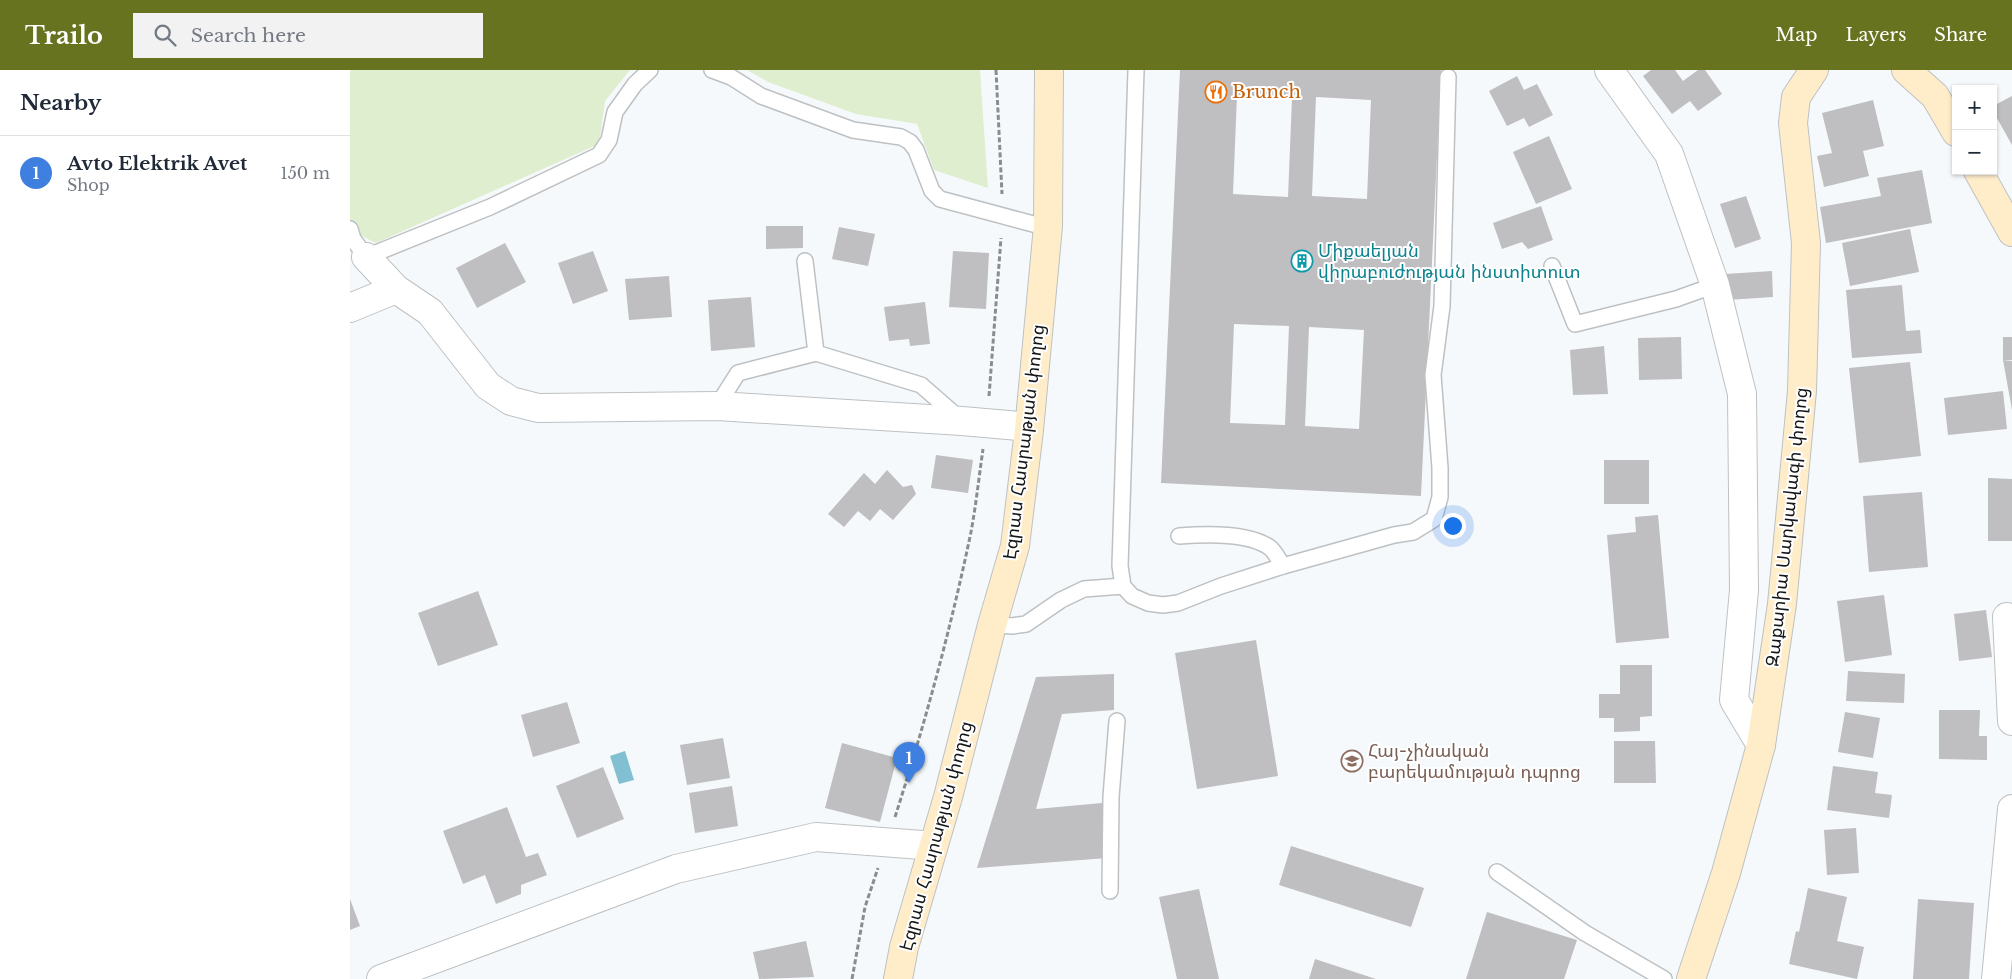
<!DOCTYPE html>
<meta charset="utf-8">
<style>
body{margin:0;font-family:"Libre Baskerville","Noto Sans Armenian",serif;background:#f2f2f3;color:#1f2937}
.controls{position:absolute;right:15px;top:15px;display:grid;overflow:hidden;border-radius:0px;box-shadow:0 1px 4px #0004}
.controls button{width:45px;height:45px;display:grid;place-items:center;padding:0;border:0;border-bottom:1px solid #e0e1e3;background:#fff;color:#1f2937;font:25px sans-serif}
.you{position:absolute;left:1102px;top:455px;width:18px;height:18px;margin:-12px;border:4px solid #fff;border-radius:50%;background:#1a73e8;box-shadow:0 0 0 8px #1a73e833}
.badge{display:grid;place-items:center;width:32px;height:32px;border-radius:50%;background:#67731e;color:#fff;font-size:16px;font-weight:700}
.pin{position:absolute;translate:-50% -41px;filter:drop-shadow(0 1px 2px #0008)}
.pin::after{content:'';position:absolute;top:26px;width:18px;height:15px;background:inherit;clip-path:polygon(0 0,100% 0,50% 100%)}
.list{margin:0;padding:0;list-style:none}
h2{display:flex;justify-content:space-between;align-items:center;height:65px;margin:0;padding:0 20px;font-size:21px}
h2 small{font-size:16px;font-weight:400;color:#747a83}
.list li{display:grid;grid-template-columns:32px 1fr auto;gap:15px;align-items:center;box-sizing:border-box;height:75px;padding:0 20px;border-top:1px solid #e0e1e3}
.list b{display:block;font-size:19px;white-space:nowrap}
.list p{margin:0;font-size:16px;white-space:nowrap;color:#747a83}
.list em{font-size:16px;font-style:normal;color:#747a83}
.icon{flex:none;width:28px;height:28px;fill:none;stroke:currentColor;stroke-width:2;stroke-linecap:round;stroke-linejoin:round}
.map{position:relative;flex:none;width:1662px;height:909px;overflow:hidden}
header{display:flex;align-items:center;gap:30px;box-sizing:border-box;height:70px;padding:0 25px;background:#67731e;color:#fff}
header strong{font-size:24px}
nav{display:flex;gap:28px;margin-inline-start:auto;font-size:18px}
.search{width:350px;height:45px;background:#f2f2f3;display:flex;align-items:center;gap:12px;box-sizing:border-box;padding:0 18px;border-radius:0px;color:#747a83;font-size:19px}
main{display:flex}
aside{flex:1;background:#fff}
.map>svg:first-child{display:block}
</style>
<header>
<strong>Trailo</strong>
<div class="search"><svg class="icon" aria-label="search" viewBox="0 0 24 24"><circle cx="10" cy="10" r="6"/><path d="M15 15l6 6"/></svg>Search here</div>
<nav><a>Map</a><a>Layers</a><a>Share</a></nav>
</header>
<main>
<aside>
<h2>Nearby<small></small></h2>
<ul class="list">
<li><span class="badge" style="background:#3f7fe0">1</span><div><b>Avto Elektrik Avet</b><p>Shop</p></div><em>150 m</em></li>
</ul>
</aside>
<div class="map">
<svg width="1662" height="909" viewBox="0 0 1662 909">
<rect width="100%" height="100%" fill="#f6f9fb"/>
<path fill="#e0eed0" d="M0,0H280L255,31L249,74L26,173L1,161L0,158Z
M397,0H630L638,118L584,100L567,54L506,44L418,12Z"/>
<path fill="#81c0d3" d="M275,681L284,710L269,714L260,686Z"/>
<path fill="#bfbec1" fill-rule="evenodd" d="M830,0H1091L1071,426L811,413ZM887,25L942,28L938,127L883,124ZM966,27L1021,30L1017,129L962,126ZM884,254L939,256L935,355L880,353ZM959,257L1014,260L1009,359L955,356Z
M1301,0H1325L1333,11L1348,0H1355L1372,24L1348,41L1340,31L1322,44L1293,6Z
M1167,6L1174,20L1187,14L1203,45L1179,57L1174,48L1157,56L1139,21Z
M1662,26V75L1643,41V36Z
M1523,30L1534,76L1513,81L1519,106L1474,117L1467,86L1482,83L1472,43Z
M1199,66L1222,119L1186,134L1163,82Z
M1572,100L1582,153L1476,173L1470,137L1531,126L1527,108Z
M1396,126L1411,169L1385,178L1370,134Z
M1191,136L1203,170L1178,179L1172,172L1152,179L1143,153Z
M416,156H453V178L416,179Z
M489,157L525,164L518,196L482,189Z
M1560,159L1569,202L1500,216L1492,173Z
M155,173L176,212L127,238L106,198Z
M243,181L258,221L223,234L208,193Z
M603,181L639,183L636,239L599,237Z
M1422,201L1423,227L1377,230L1375,204Z
M319,206L322,247L279,250L275,209Z
M1552,215L1556,261L1570,260L1572,283L1502,288L1496,220Z
M401,227L405,277L361,281L358,230Z
M575,232L580,274L560,276L559,269L539,271L534,237Z
M1331,267L1332,309L1289,310L1288,268Z
M1653,267H1662V290H1653L1662,291V340L1653,290Z
M1254,276L1258,324L1223,325L1220,280Z
M1560,292L1571,386L1509,393L1499,298Z
M1653,321L1657,359L1598,365L1594,328Z
M586,385L623,390L618,423L581,418Z
M1254,390H1299V434H1254Z
M537,400L553,417L562,415L566,424L543,450L530,439L520,451L508,441L494,457L478,444L514,403L525,414Z
M1638,408L1662,409V471H1638Z
M1572,422L1578,497L1519,502L1513,426Z
M1308,445L1319,568L1266,573L1257,465L1286,462L1285,447Z
M128,521L148,575L88,596L68,543Z
M1534,525L1542,585L1495,592L1487,531Z
M1636,540L1642,587L1609,591L1604,544Z
M906,570L928,706L847,719L825,583Z
M1270,595H1302V646L1290,647V661L1264,662V648H1249V624H1270Z
M1498,601L1555,604L1554,633L1496,631Z
M764,604V640L712,644L686,739L752,733L757,788L627,798L686,607Z
M217,632L230,673L183,687L171,645Z
M1589,640H1630L1629,666H1637V690L1589,689Z
M1495,642L1530,648L1523,688L1488,682Z
M373,668L380,708L337,715L330,675Z
M1264,671H1305L1306,713H1264Z
M492,673L547,688L530,752L475,738Z
M1483,696L1528,702L1525,723L1542,725L1539,748L1477,740Z
M253,697L274,749L227,768L206,716Z
M382,716L388,756L345,763L339,723Z
M157,737L176,787L188,783L197,805L171,815V824L146,834L135,805L113,814L93,761Z
M1506,758L1509,803L1477,805L1474,760Z
M941,776L1074,818L1061,857L929,815Z
M1458,818L1497,827L1487,871L1514,877L1507,909L1439,894L1446,861L1449,862Z
M849,819L869,909H827L809,827Z
M0,829L10,856L0,860Z
M1568,829L1624,833L1619,909H1563Z
M1137,842L1227,870L1214,909H1116Z
M456,871L464,907L409,909L403,882Z
M965,889L1026,909H959Z"/>
<g fill="none" stroke-linecap="round" stroke-linejoin="round">
<g stroke="#bec1c3" stroke-width="18">
<path id="lane" d="M362,0L381,7L411,26L503,60L551,67L560,72L566,80L582,121L590,129L687,155
M786,0L770,496L773,516L782,526L798,533L813,535L828,533L871,516L933,496L1044,465L1063,462L1084,449L1090,427V398L1083,305L1092,236L1098,7
M0,159L3,169L16,187L140,137L249,85L259,70L265,42L285,14L300,0
M455,191L466,283
M1202,196L1225,254L1326,229L1365,215
M367,336L388,303L466,283L571,315L610,349
M829,466C854,464 897,462 919,477C924,480 929,490 933,496
M637,554L662,556L676,554L711,530L734,519L773,516
M1147,802L1235,863L1314,909
M760,821L761,727L767,651"/>
</g>
<g stroke="#bec1c3" stroke-width="30">
<path id="street" d="M1259,0L1319,84L1365,215L1392,324L1394,520L1384,630L1411,675
M16,187L46,219L80,242L138,316L161,331L188,338L367,336L612,351L669,356
M0,238L46,219
M1657,547L1662,651
M31,909L326,799L466,767L572,775
M1646,909L1662,739"/>
</g>
<g stroke="#bec1c3" stroke-width="30">
<path id="secondary" d="M1556,0L1585,26L1606,62
M1628,101L1662,162
M548,909L554,877L598,727L642,555L665,476L679,360L698,156L699,0
M1341,909L1376,803L1411,675L1432,534L1452,321L1456,173L1443,53L1446,27L1464,0"/>
</g>
<path stroke="#8a8c8d" stroke-width="3" stroke-dasharray="5 2.5" stroke-linecap="butt" d="M646,0L652,124
M639,326L651,168
M545,747C575,653 601,558 621,462C626,435 629,407 633,379
M502,909L515,837L528,798"/>
<use href="#lane" stroke="#fff" stroke-width="15"/>
<use href="#street" stroke="#fff" stroke-width="28"/>
<use href="#secondary" stroke="#ffedca" stroke-width="28"/>
</g>
<defs>
<g id="restaurant-ring" transform="scale(1.125)"><circle r="9.5" fill="#fff" stroke="#e8710a" stroke-width="1.5"/><path d="M-5-6h1v4h1v-4h1v4h1v-4h1v5L-1.5 .5V6h-2V.5L-5-1ZM5-6V6H3V1.5H1.5Q1.5-4 5-6Z" fill="#e8710a"/></g>
<g id="building-ring" transform="scale(1.125)"><circle r="9.5" fill="#fff" stroke="#0f9aa8" stroke-width="1.5"/><path d="M-4-6H4V6H1V3H-1V6H-4ZM-2.5-4.3h1.7v1.8h-1.7ZM.8-4.3h1.7v1.8H.8ZM-2.5-1h1.7V.8h-1.7ZM.8-1h1.7V.8H.8Z" fill="#0f9aa8"/></g>
<g id="school-ring" transform="scale(1.125)"><circle r="9.5" fill="#fff" stroke="#8d6e63" stroke-width="1.5"/><path d="M0-5L7-2L0 1L-7-2ZM-4 1L0 2.5L4 1V4Q0 6-4 4Z" fill="#8d6e63"/></g>
</defs>
<g fill-rule="evenodd">
<use href="#restaurant-ring" x="866" y="22"/>
<use href="#building-ring" x="952" y="191"/>
<use href="#school-ring" x="1002" y="691"/>
</g>
<g text-anchor="middle" dominant-baseline="central" stroke-width="4" stroke-linejoin="round" paint-order="stroke">
<g font-size="18" fill="#c56008" stroke="#fff" text-anchor="start">
<text x="882" y="22">Brunch</text>
</g>
<g font-size="18" fill="#0d838f" stroke="#fff" text-anchor="start">
<text x="968" y="181">Միքաելյան<tspan x="968" dy="21">վիրաբուժության ինստիտուտ</tspan></text>
</g>
<g font-size="18" fill="#151617" stroke="#fff">
<text transform="translate(674 372) rotate(-83)">Էզրաս Հասրաթյան փողոց</text>
<text transform="translate(1437 457) rotate(-84)">Զաքարիա Սարկավագի փողոց</text>
<text transform="translate(586 766) rotate(-75)">Էզրաս Հասրաթյան փողոց</text>
</g>
<g font-size="18" fill="#785e54" stroke="#fff" text-anchor="start">
<text x="1018" y="681">Հայ-չինական<tspan x="1018" dy="21">բարեկամության դպրոց</tspan></text>
</g>
</g>
</svg>
<div class="controls">
<button>+</button>
<button>−</button>
</div>
<div class="you"></div>
<div class="pin badge" style="left:559px;top:713px;background:#3f7fe0">1</div>
</div>
</main>
